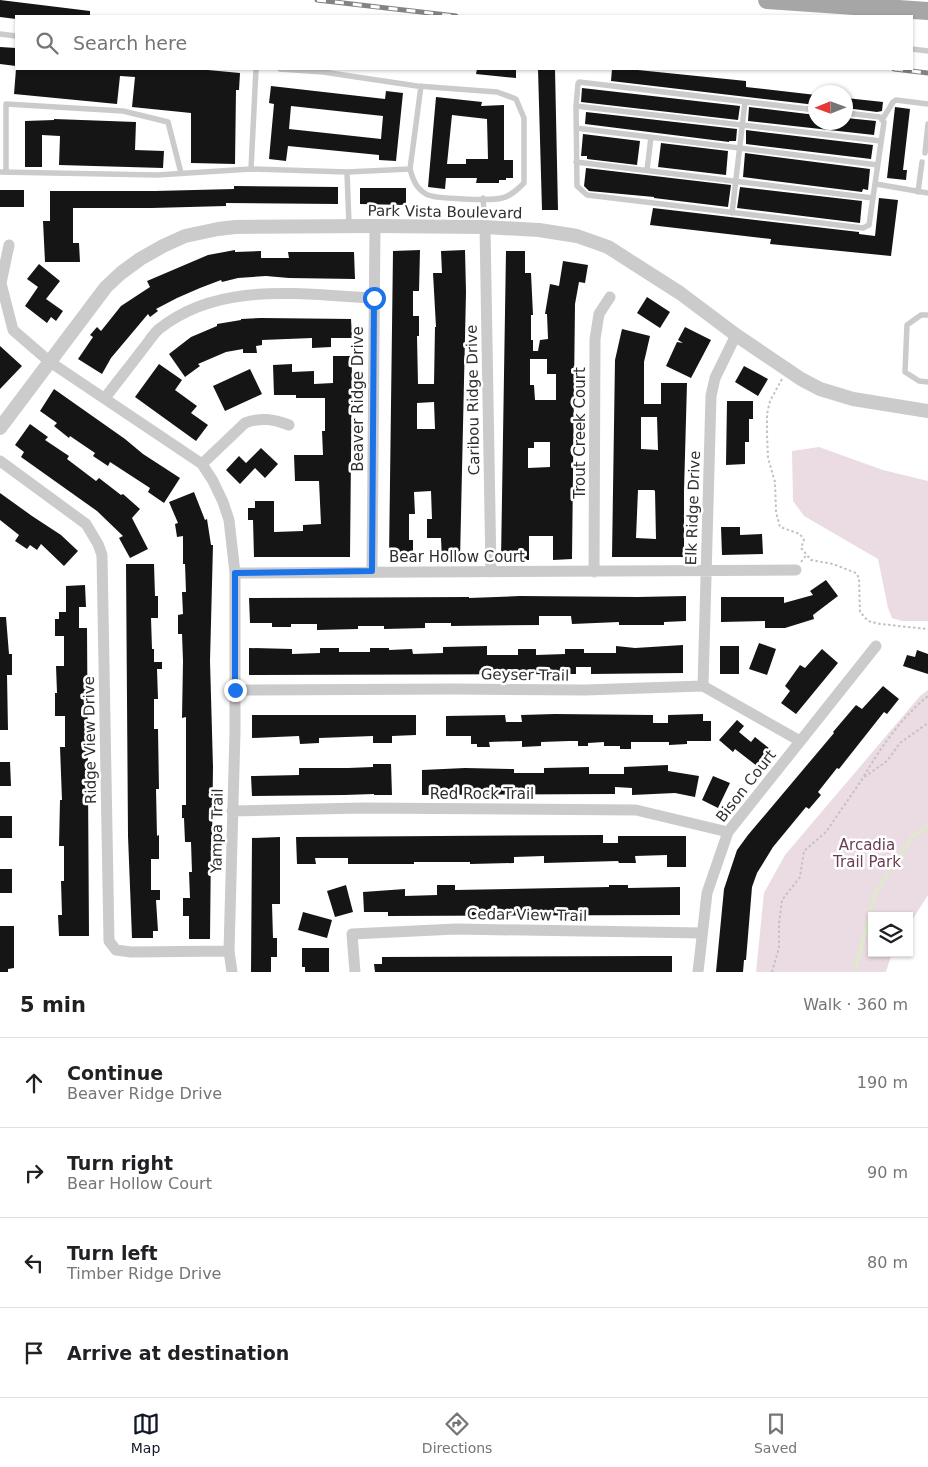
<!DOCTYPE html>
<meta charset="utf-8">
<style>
body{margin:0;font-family:"DejaVu Sans",sans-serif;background:#f6f6f6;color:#202124}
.controls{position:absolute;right:15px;bottom:15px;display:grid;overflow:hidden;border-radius:0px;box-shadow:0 1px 4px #0004}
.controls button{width:45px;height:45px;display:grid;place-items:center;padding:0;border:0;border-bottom:1px solid #e0e0e0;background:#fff;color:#202124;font:25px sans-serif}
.compass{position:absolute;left:808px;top:85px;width:45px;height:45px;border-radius:50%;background:#fff;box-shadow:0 1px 4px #0004;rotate:269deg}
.stop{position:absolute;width:15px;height:15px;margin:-11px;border:4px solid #1a73e8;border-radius:50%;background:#fff}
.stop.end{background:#1a73e8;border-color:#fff;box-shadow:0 1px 5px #0008}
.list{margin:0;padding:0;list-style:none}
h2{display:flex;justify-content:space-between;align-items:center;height:65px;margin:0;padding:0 20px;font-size:21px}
h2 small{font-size:16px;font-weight:400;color:#757577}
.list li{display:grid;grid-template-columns:32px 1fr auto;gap:15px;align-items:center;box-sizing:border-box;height:90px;padding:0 20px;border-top:1px solid #e0e0e0}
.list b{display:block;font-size:19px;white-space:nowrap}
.list p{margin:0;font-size:16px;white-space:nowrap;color:#757577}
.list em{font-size:16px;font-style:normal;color:#757577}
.icon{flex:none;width:28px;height:28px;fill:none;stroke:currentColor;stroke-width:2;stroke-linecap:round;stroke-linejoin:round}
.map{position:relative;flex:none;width:928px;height:972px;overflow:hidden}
.search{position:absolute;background:#fff;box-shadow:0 1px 4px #0004;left:15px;right:15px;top:15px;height:55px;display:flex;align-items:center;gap:12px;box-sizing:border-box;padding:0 18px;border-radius:0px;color:#757577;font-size:19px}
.sheet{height:425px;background:#fff}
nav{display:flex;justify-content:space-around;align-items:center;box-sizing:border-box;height:70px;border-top:1px solid #e0e0e0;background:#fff;font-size:14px;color:#757577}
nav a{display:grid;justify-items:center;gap:2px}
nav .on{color:#111827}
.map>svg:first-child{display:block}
</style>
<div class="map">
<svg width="928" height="972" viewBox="0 0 928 972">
<rect width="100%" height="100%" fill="#fff"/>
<path fill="#ebdce4" d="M819,447L883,470L928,481V621H902L892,618L888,608L878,559L804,516L793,501L792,451Z
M928,690V895L909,925V916H872V953H892L886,972H756L764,893L785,855L920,696Z"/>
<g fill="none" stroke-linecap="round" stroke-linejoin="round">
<path stroke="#ddebc8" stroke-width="3" d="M855,972L875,893L913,836L928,826"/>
</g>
<path fill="#151515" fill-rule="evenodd" d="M0,0L90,11V16H16V19L0,17Z
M0,47L16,48V66L0,64Z
M16,69H197L240,73L239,90H236L235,164L191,163V113L132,107L135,77L120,76L117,104L14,94Z
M477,69H516V78L476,74Z
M538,69H555L558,210H542Z
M612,69H628L746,81V87L816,95V105L611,81Z
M271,86L385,99L386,91L403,93L396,161L379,160V155L288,146L286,161L269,159L274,104L269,103ZM291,106L383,116L381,139L289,129Z
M582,88L740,106L738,120L581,102Z
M436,97L482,102L481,106L504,105V160H513V178H506V180H499V183H476L477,178H446L445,189L428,187ZM452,115L487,119L488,159H466V164H447Z
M846,98L883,102L882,111L877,112L846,108Z
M749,107L816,115V122H846V118L876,121L874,135L748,121Z
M895,107L910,109L903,170H907L906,180L887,178Z
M586,112L737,129L736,141H729V142L585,124Z
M54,119L136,122L135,150L164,151L163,168L59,165L60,136L42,135V167H25V121L54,120Z
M746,130L873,145L871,159L746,144Z
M583,134L640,141L637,165L587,159V156H581Z
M661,143L728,151L726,175L658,167Z
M745,153L870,169L868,190L863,189L862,192L743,177Z
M586,168L731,185L728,207L654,198V197L589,191L584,186Z
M234,186L338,187V204L226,203V206L152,208H73V243H79L80,262H45L43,221H50V191H155L234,189Z
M740,187L862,201L860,223L737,208Z
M360,188H406V205L360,204Z
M0,190H24V207H0Z
M879,198L898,200L891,256L770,244L771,239L650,225L653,208L859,232V234L875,236Z
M235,250V252L261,251V258H289L288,252H354L355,279L289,278L266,276L238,278L222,282L221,280L200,288L177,298L156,309L158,311L150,317L148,314L111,358L102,374L78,359L93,337L90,335L97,327L101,331L121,306L150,287L147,281L208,255Z
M420,250L419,291H413V316H419V336H417L418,384H434L435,327H436L433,273H442L441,251L465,250L466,292L460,560H442L441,538H427V519H432L431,491L414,492L415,514H409V540H413V559H389L393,251ZM434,402L435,429H417V403Z
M506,251H525V273H531L533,315H531V340H533V351H538L540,340L548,339L547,314H545L550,284L559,286L563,261L588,265L585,283L579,282L575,304L572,559L553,560V536H529V560H501ZM530,359H547V374H556V400H535L534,385H530ZM534,442H550V467L528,468V448H534Z
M39,264L60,281L46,299L63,311L56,321L51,317L47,323L25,306L38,287L27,279Z
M647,297L670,312L660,328L637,313Z
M261,318L351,319L352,338H331V347L312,348V338L262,340V345L256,346L257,353H243V349L226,352L198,364L200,366L185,377L169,354L191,337L217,326V324L241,320V319Z
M685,327L711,340L691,378L666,366L677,342L683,343L678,340Z
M622,329L650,336L644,362V404H661V383H687L684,491V557H612L615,360ZM641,417H657L658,450L641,449ZM638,490H654L655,491L656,539L636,538Z
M0,346L22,366L0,389Z
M333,356H352L350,557H254L253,520H248V508H255V501H274V532L303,531V525L321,524L319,481H295L294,455H323L322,431H325V398H296V395H274L273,365L292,364V372L314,371V384L333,383Z
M159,364L182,380L175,390L197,406L191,413L208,425L196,441L135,397Z
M744,366L768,379L758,396L735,382Z
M250,369L262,394L225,411L213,386Z
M54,389L125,439L143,454L180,478L164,503L148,492L150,488L110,462L108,466L93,456L95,453L70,436L69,438L54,426L57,423L40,411Z
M727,401H753V419H749V442H745V464L726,465Z
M30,424L48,437L45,440L69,456L67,459L96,481L99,478L121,495L123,494L140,509L132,518L148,549L130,558L119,538L123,536L97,511L21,457L24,452L15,445Z
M261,448L278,464L265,478L255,468L240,484L226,470L239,456L246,463Z
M194,492L205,520L207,519L211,545H213L210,661L213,767L212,842H211L210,939H189V916H183V898H190L189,872H192L191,842H185L184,818H182V805H186V717L182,718L183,661L182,634H178V615L183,614L182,592H186L185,564H183V536L177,537L175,524L178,523L169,502Z
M0,493L32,516L61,535L78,551L64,566L41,544L37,550L30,545L27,549L15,541L19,535L0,520Z
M721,527H740V535L762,534L763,554L722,555Z
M126,564H154L155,596H158V618H151L152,649H154V662H162V669H157L158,699H154V729H158L159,789H156L157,836L159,835V859H151V890H160V900H156L158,931H153V938H132L128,836Z
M826,580L838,596L813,615L814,619L785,628H765V621L721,622V597H784V603L813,595L810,591Z
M85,585L86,607H79V628H87L89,936H59L58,915H62L61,881H64V846H59L60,800H62L60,747H65V716H55V693H57L56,666H64V636H55V619H59V612H66V586Z
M520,596L638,597L686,596V621L664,622V625H619V622L572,624L571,616H539V625L451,626V623H425V628L384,629V626H358V629L317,630V624H291V627H272V623H250L249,598L469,597V598Z
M0,617H6L9,654H12V675H7L8,730H0Z
M759,643L776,649L767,675L749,669Z
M683,645V673L591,674V667H576V674L249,675V648L292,649V654L320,653V648H339V652H370V648H389V650L412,649L413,654L443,653V647L487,646V655H518V649H536V655L565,654V649H584V653H616V646L635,648Z
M720,646H739V674H720Z
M822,649L838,663L796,714L781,703L790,691L785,686L800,665L805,668Z
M917,650L928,654V674L903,666L907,655L915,657Z
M883,686L899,699L887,714L884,712L839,769L837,768L818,792L821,795L809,809L806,807L773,847L757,873L752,887L746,960H744L743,972H716L724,889L737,850L748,835L834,733L833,732L856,705L862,709Z
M555,714L653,715V723H668V715L703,714V721H711V741H687V744L669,745V742H631V749H620V746H604V742L588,743V746H578V741H569L541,742V746L522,747V741L489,742L490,747H477V744H471V736H446V716L505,715L506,722H522L521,715Z
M252,715H416V735L392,736V743H373V736L319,738V743L300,744L299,736L252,738Z
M737,720L744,726L739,732L751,742L755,737L770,749L757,766L735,749L733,752L719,740Z
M0,762H10L11,786H0Z
M373,764H391L392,795H374V794L344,795L252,796L251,776L299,775V768H348L373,767Z
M668,765V771L699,776L695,797L675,793L632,795V788L615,787V794L422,795V770L465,768L514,769V773H544V768L589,767V774H624V767Z
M713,776L730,783L718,808L702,800Z
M0,816H12V838H0Z
M603,835V843H618V836H686V867H667V855L635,856L636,863H619L618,861L544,863V856L514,857V863L470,864V862H414V864H348V858H315L316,864H297L296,837Z
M280,837V904H272L273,938H277V957H271V972H251L252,838Z
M0,869H12V893H0Z
M346,885L353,912L335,917L327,891Z
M437,885H455V890L609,887V885H628V888L680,887V915L388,916V912H364L363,892L405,889V896L437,895Z
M303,912L332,920L327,938L298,930Z
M0,926H14V968L8,969V972H0Z
M302,948H329V972H305V967H302Z
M647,956H672V972H375L374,964H382V957Z"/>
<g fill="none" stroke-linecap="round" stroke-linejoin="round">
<path stroke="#c2c2c2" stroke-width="2" stroke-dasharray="2.5 2.5" stroke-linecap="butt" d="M782,379L770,401L767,414V434L768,458L775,482L776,512L780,527L800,534L804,540L801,548L811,560L833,564L856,573L859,578L860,612L868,621L880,624L928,629
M801,562L807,554
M864,776C881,747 901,718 928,696
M772,972L779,948V924L782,900L800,877L804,851L826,832L863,778L887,761L900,743L928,723"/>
<path stroke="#cbcbcb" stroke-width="5.5" d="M0,34L16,36
M912,49L928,51
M576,106L881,141
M816,110L579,82L578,84L576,106L577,186L587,195L863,228L869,225L884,122L880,117L846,113
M882,120L893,102L896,100L928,104
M576,128L878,165
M925,153L928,124
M576,162L873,198
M251,169L256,69
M410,169L421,86
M647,170L651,137
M0,172L157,175L251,169L347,172L410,169C413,180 416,188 426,194C433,199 492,201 502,198C511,196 518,189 524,183V118L516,99L497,92L417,86L323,72L280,69
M6,172V104L123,111L168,122L181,173
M347,172L349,225
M876,184L928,193
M918,192L922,162
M483,198L485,227
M732,213L745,102
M928,315H921L907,325L905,372L919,381L928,382"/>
<path stroke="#cbcbcb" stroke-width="11" d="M485,227L491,572
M9,245L1,283L13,330L50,362L202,464L213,481L223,502L229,520L235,573V732L229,951L232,972
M105,398C117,382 130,366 142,350C148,343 153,334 159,329C220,280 302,295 374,298
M0,461L86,524L98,544L102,555L109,941L116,950L131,952L229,951
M202,464L245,423C261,417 273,419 289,425
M372,571L375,226
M594,572L595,339L599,314L610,297
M235,573L796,570
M703,686L711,396L715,378L736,335
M235,690L454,689L585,690L703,686L800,741
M232,811L361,808L636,810L728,832
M355,972L352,934L456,929L702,933
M698,972L707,893L728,832L876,646"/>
<path stroke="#cbcbcb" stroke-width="14" d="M0,428L106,287L121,273L140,259L163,246L185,236L218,229L235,227L375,226L485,227L539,230L577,236L608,247L680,293L736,335L801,379L820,389L853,399L928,411"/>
<path stroke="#a6a6a6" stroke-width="18" d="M767,0L928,11"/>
<g stroke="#838383" stroke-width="5">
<path id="rail" d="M317,0L456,16
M894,69L928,73"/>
</g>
<use href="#rail" stroke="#fff" stroke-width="3" stroke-dasharray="9" stroke-linecap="butt"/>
</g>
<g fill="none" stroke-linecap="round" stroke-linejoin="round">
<path stroke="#1a73e8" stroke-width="6" d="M235,690V573L372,571L374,298"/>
</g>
<g text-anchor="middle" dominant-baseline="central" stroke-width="5" stroke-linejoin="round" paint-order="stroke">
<g font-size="15" fill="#2e2e2e" stroke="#fff">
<text transform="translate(445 212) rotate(1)">Park Vista Boulevard</text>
<text transform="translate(358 399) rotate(-90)">Beaver Ridge Drive</text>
<text transform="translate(473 400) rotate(-91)">Caribou Ridge Drive</text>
<text transform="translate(580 433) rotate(-90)">Trout Creek Court</text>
<text transform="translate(693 508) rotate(-88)">Elk Ridge Drive</text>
<text x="457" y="557">Bear Hollow Court</text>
<text transform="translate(525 675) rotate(1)">Geyser Trail</text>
<text transform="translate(90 740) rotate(-91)">Ridge View Drive</text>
<text transform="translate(746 786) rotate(-52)">Bison Court</text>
<text x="482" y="794">Red Rock Trail</text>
<text transform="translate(217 831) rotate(-89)">Yampa Trail</text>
<text transform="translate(527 915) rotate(1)">Cedar View Trail</text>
</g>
<g font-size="15" fill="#6a3c51" stroke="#fff">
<text x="867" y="845">Arcadia<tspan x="867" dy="17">Trail Park</tspan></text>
</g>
</g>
</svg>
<div class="controls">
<button><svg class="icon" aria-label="layers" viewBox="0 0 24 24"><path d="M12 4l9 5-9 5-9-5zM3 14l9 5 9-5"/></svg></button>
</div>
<svg class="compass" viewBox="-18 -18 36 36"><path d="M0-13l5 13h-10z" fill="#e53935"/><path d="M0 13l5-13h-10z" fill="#757577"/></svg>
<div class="stop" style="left:374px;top:298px"></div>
<div class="stop end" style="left:235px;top:690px"></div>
<div class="search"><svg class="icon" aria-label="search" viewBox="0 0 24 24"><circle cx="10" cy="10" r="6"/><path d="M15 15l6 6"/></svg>Search here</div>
</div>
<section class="sheet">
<h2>5 min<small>Walk · 360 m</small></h2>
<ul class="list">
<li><svg class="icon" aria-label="ahead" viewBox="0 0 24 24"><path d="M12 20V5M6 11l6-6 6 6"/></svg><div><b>Continue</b><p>Beaver Ridge Drive</p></div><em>190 m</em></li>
<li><svg class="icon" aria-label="right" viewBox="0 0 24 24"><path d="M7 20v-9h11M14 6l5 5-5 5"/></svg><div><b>Turn right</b><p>Bear Hollow Court</p></div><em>90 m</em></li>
<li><svg class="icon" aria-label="left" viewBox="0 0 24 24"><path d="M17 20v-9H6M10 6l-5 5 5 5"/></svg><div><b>Turn left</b><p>Timber Ridge Drive</p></div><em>80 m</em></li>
<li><svg class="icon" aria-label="arrive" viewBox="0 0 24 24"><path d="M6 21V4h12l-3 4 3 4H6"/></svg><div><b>Arrive at destination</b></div></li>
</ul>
</section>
<nav>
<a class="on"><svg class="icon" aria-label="map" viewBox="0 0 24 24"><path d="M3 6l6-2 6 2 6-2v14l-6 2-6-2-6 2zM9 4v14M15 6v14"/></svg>Map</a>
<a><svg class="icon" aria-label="directions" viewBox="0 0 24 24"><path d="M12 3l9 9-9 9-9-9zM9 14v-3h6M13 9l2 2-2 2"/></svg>Directions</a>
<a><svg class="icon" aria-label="saved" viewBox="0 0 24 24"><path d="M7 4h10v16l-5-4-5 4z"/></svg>Saved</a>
</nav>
